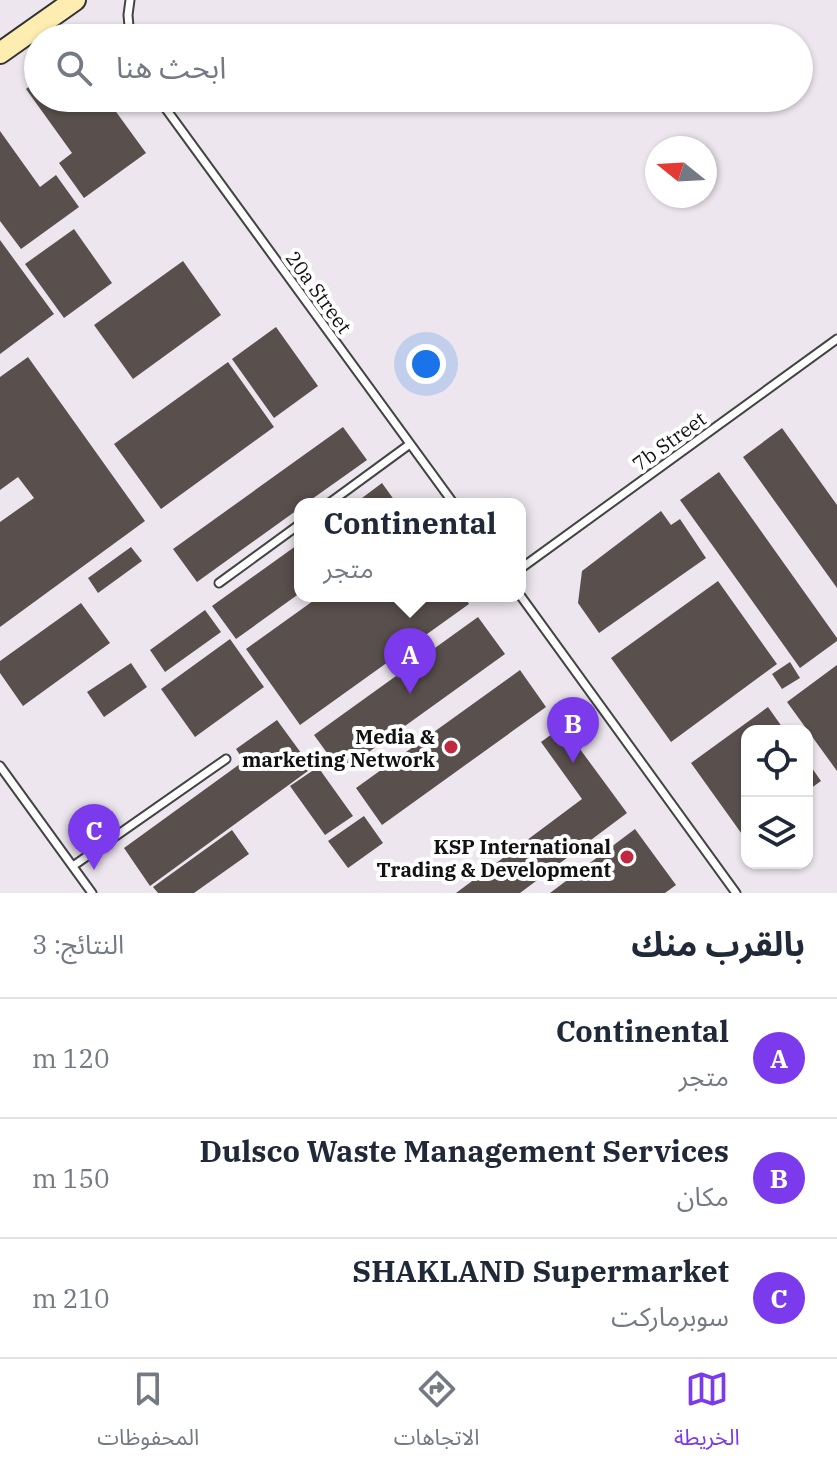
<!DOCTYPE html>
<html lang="ar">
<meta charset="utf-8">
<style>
body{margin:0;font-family:"IBM Plex Serif","Noto Sans Arabic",serif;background:#f6f6f7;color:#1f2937;direction:rtl}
.controls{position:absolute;right:24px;bottom:24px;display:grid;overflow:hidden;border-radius:16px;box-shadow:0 2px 6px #0004}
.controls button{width:72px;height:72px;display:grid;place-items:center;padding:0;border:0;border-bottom:2px solid #e0e1e3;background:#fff;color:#1f2937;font:40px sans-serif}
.compass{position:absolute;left:645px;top:136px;width:72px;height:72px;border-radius:50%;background:#fff;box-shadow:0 2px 6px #0004;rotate:288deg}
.you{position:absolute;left:426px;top:364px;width:28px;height:28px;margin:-20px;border:6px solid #fff;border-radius:50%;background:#1a73e8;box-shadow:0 0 0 12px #1a73e833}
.badge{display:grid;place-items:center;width:52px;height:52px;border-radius:50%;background:#7c3aed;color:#fff;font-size:26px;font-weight:700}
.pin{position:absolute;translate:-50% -66px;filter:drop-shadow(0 2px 4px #0008)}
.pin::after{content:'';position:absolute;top:42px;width:28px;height:24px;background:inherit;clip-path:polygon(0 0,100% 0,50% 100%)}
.popup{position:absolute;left:294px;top:498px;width:232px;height:104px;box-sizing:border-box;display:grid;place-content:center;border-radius:16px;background:#fff;filter:drop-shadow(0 2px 6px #0005);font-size:26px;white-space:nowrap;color:#747a83}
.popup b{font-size:30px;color:#1f2937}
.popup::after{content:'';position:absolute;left:50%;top:100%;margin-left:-16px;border:16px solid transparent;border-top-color:#fff}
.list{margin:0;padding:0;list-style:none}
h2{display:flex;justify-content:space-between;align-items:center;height:104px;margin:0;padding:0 32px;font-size:34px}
h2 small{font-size:26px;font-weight:400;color:#747a83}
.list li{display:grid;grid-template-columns:52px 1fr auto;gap:24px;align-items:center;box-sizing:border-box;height:120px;padding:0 32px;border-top:2px solid #e0e1e3}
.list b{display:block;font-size:30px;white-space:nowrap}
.list p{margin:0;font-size:26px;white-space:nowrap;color:#747a83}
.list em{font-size:26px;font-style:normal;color:#747a83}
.icon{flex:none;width:44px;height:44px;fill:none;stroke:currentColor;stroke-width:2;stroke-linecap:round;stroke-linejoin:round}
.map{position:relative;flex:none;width:837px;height:893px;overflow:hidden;direction:ltr}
.search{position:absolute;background:#fff;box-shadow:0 2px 6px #0004;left:24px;right:24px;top:24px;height:88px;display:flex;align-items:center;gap:20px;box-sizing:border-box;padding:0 28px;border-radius:44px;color:#747a83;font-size:30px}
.sheet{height:464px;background:#fff}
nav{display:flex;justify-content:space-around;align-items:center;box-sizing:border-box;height:112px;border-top:2px solid #e0e1e3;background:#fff;font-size:22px;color:#747a83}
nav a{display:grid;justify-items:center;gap:4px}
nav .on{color:#7c3aed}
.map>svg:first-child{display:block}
</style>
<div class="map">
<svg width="837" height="893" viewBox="0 0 837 893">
<rect width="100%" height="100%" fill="#fffcf4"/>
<path fill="#ede6ee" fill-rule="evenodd" d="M0,0H837V893H0ZM38,38H799V98H38ZM657,148H705V196H657ZM300,504H520V596H300ZM747,731H807V863H747Z"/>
<path fill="#59504d" d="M38,80V98H106L146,153L84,198L59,163L72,153L26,89Z
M0,131L40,187L56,175L79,207L21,249L0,221Z
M74,229L112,283L64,318L25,264Z
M0,240L54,314L0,354Z
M183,261L221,315L133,379L94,325Z
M276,327L318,386L274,418L232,359Z
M28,357L145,521L0,627V522L34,498L18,477L0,490V377Z
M228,362L274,427L161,509L114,444Z
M343,427L367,460L305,504H300V508L197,582L173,549Z
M782,428L837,505V588L743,457Z
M719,472L837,638V641L800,668L680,500Z
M382,483L397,504H354Z
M661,511L671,525L680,519L706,558L599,633L578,603L582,571Z
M300,543V593L236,639L212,606Z
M131,547L142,561L98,593L88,578Z
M718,581L777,664L671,742L611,658Z
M320,596H464L469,604L300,725L246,649Z
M81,603L110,643L23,706L0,673V661Z
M205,610L221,632L165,672L150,650Z
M478,617L505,654L341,772L314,735Z
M230,639L264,687L195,737L161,689Z
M790,662L800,678L782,689L772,674Z
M131,663L147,687L104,717L87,692Z
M837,665V771L787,702Z
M520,670L546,707L382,825L356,788Z
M768,707L785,731H747V835L744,837L691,763Z
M277,720L312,768L150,886L124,848L244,761L236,749Z
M563,726L627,813L520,893H456L582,799L541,742Z
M807,761L821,781L807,791Z
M318,767L353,816L325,835L290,786Z
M364,816L383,843L348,868L328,841Z
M635,829L676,885L665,893H550Z
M232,830L249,854L194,893H158L153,887Z"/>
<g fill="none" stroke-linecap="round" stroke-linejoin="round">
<g stroke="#444" stroke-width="11">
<path id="lane" d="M38,38L68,36L80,38
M130,38L128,15L130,0
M158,98L454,504
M328,504L410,444
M520,569L837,339
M219,583L300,524
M520,595L736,893
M0,766L92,893
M73,866L226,759"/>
</g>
<g stroke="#333" stroke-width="24">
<path id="secondary" d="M0,53L75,0"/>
</g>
<use href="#lane" stroke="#fff" stroke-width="7"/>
<use href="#secondary" stroke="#fdedb1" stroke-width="20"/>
</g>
<g fill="#c02940" stroke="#fff" stroke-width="3">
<circle cx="451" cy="747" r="8"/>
<circle cx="627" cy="857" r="8"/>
</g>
<g text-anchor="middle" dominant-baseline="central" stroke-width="8" stroke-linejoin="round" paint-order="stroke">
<g font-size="20" fill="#111" stroke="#fff">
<text transform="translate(319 292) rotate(54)">20a Street</text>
<text transform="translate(669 441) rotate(-36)">7b Street</text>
</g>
<g font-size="20" font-weight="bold" fill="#111" stroke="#fff" text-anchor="end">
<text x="435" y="736">Media &amp;<tspan x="435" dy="23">marketing Network</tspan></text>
<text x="611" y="846">KSP International<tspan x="611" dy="23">Trading &amp; Development</tspan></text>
</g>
</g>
</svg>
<div class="controls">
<button><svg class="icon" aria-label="locate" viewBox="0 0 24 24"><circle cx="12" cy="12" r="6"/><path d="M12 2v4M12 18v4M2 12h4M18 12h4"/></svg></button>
<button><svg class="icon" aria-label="layers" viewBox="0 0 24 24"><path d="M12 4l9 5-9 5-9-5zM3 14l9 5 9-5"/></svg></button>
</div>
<svg class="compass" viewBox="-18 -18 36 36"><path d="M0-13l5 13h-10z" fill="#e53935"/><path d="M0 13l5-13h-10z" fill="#747a83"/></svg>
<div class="you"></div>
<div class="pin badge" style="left:410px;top:694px">A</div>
<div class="popup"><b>Continental</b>متجر</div>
<div class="pin badge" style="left:573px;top:763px">B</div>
<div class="pin badge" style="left:94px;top:870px">C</div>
<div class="search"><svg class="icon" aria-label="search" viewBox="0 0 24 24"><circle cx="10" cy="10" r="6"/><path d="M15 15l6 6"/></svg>ابحث هنا</div>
</div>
<section class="sheet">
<h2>بالقرب منك<small>النتائج: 3</small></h2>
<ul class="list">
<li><span class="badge">A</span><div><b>Continental</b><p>متجر</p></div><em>120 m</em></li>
<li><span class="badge">B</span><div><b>Dulsco Waste Management Services</b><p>مكان</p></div><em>150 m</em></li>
<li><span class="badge">C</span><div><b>SHAKLAND Supermarket</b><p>سوبرماركت</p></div><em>210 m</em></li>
</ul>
</section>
<nav>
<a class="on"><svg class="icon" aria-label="map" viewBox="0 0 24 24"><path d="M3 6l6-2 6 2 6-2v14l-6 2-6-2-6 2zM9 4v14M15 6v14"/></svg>الخريطة</a>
<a><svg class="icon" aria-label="directions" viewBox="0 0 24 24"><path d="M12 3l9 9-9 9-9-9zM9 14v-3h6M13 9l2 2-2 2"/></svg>الاتجاهات</a>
<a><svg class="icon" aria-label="saved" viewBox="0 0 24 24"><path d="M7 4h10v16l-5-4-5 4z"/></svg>المحفوظات</a>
</nav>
